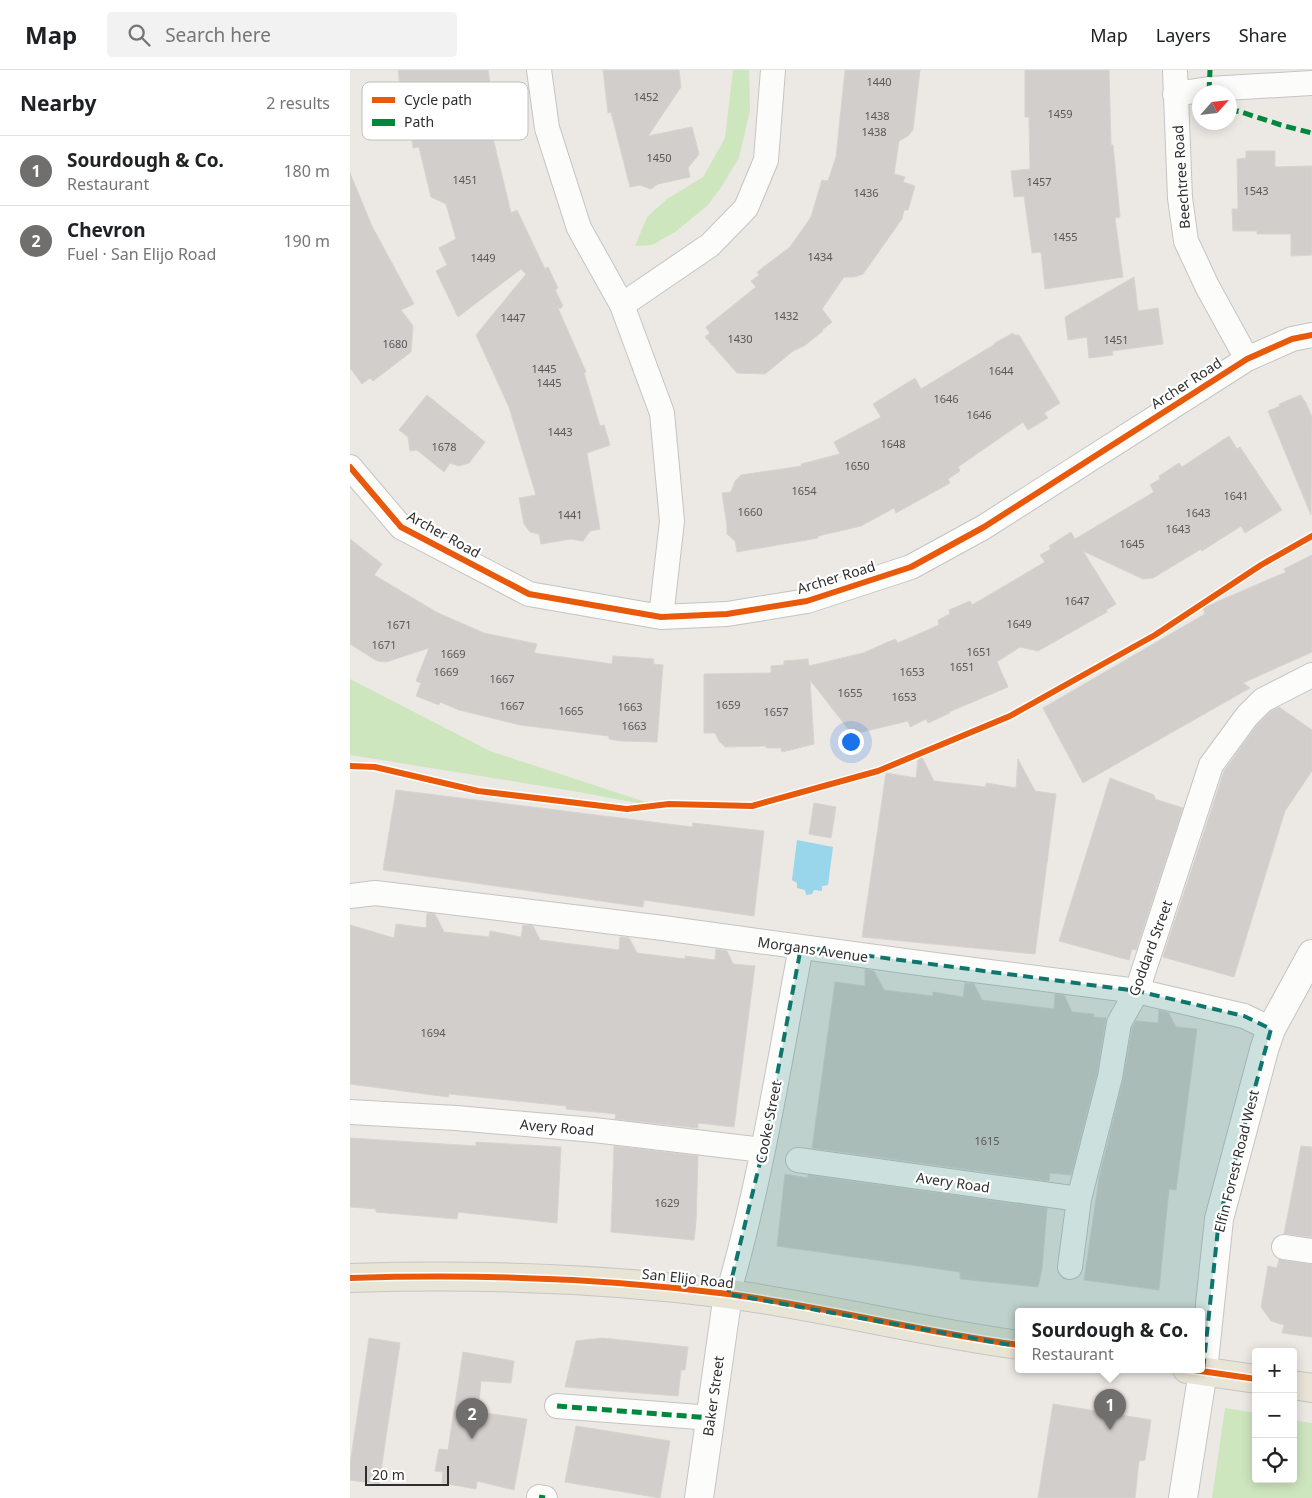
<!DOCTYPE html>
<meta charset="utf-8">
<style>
body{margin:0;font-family:"Noto Sans",sans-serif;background:#f2f2f2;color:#202124}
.controls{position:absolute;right:15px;bottom:15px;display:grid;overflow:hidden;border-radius:5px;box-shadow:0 2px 12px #0003}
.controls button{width:45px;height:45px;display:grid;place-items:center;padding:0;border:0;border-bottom:1px solid #e0e0e0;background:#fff;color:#202124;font:25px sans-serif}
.compass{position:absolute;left:842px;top:15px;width:45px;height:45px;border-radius:50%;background:#fff;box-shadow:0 2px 12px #0003;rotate:63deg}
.scale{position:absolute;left:15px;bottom:12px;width:84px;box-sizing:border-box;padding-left:5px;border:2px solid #2e2e2e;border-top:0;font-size:14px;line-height:18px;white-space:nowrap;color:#2e2e2e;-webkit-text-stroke:4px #fff;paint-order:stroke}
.you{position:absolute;left:500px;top:671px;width:18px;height:18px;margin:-12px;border:4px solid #fff;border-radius:50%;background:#1a73e8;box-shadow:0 0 0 8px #1a73e833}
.badge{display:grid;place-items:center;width:32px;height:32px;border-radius:50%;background:#706f6e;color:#fff;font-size:16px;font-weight:700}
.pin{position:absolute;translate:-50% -41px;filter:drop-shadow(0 1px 2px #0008)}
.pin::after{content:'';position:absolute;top:26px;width:18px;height:15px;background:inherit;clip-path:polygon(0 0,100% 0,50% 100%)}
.popup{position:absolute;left:665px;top:1238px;width:190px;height:65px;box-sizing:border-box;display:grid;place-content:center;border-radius:5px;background:#fff;filter:drop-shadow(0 1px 4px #0005);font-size:16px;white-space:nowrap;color:#757577}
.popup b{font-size:19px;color:#202124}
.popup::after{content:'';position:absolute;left:50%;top:100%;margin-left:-10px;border:10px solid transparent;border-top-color:#fff}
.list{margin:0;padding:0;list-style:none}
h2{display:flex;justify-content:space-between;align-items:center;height:65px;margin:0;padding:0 20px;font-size:21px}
h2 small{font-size:16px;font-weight:400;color:#757577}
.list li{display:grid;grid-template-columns:32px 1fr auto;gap:15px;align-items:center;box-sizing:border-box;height:70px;padding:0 20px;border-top:1px solid #e0e0e0}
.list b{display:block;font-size:19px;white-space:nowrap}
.list p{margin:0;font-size:16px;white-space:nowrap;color:#757577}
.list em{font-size:16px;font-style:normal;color:#757577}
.icon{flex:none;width:28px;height:28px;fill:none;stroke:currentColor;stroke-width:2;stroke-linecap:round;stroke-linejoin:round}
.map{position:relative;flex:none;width:962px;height:1428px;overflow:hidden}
header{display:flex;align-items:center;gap:30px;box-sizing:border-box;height:70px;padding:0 25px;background:#fff;border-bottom:1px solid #e0e0e0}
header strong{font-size:24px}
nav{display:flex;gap:28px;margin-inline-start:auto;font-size:18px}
.search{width:350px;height:45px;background:#f2f2f2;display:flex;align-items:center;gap:12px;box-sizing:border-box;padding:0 18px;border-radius:5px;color:#757577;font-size:19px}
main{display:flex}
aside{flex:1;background:#fff}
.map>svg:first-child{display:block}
</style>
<header>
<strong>Map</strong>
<div class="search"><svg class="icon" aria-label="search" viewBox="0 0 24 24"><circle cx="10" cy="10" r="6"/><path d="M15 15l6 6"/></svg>Search here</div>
<nav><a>Map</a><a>Layers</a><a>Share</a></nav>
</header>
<main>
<aside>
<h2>Nearby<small>2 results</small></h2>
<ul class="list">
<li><span class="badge">1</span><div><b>Sourdough &amp; Co.</b><p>Restaurant</p></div><em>180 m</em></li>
<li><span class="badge">2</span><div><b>Chevron</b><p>Fuel · San Elijo Road</p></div><em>190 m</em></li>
</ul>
</aside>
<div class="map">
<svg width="962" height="1428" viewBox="0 0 962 1428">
<rect width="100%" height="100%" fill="#ece8e4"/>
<path fill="#cee6be" d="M383,0H399L400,40L389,88L370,119L357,136L325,162L302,175L285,176L297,147L317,129L353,107L375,68Z
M0,609L140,681L314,738L223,721L0,685Z
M875,1338L906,1343V1409H943V1350L962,1353V1428H862Z"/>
<path fill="#99d6ec" d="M447,770L483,777L478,815L472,816V821L464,820L462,824L456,825L455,820L447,818V813L442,810Z"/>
<path fill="#d1cecb" stroke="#d7d4d0" d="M48,0H138L148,63L142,64L161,143L167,140L195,199L198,197L208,218L205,220L213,236L210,239L207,236L236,302L234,303L250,356L254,355L260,375L237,383L250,459L240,461L233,471L221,469L191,474L189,464L180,462L174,454L169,428L186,425L159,337L126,265L176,204L171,199L108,247L86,201L97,195L89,178L106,169L96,134L81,127L69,77L63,78L60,59L55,60Z
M253,0H329L331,17L298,66L342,57L349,84L338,98L340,107L308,114L301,119L290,115L280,117L261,42L258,43Z
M495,0H570L563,60L558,66L549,71L544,104L555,107L553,112L565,116L558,140H554L552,149L513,204L504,207H494L472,239L482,252L472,260L473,261L454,276L443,281L415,304L387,303L355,267L360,263L356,257L406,217L401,211L409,205L407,202L440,177L461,147L472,110L478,111L486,87Z
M675,0H759L761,75H763L770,147L765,148L773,207L695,219L691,182L682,183L674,126L664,127L661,101L680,99L679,47H675Z
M896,81H925V97L962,96V185L941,186V164H907V161H883L882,139H888L887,89L896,88Z
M0,103L22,156L64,234L51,240L63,256L61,282L23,311L20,308L12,314L0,298Z
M784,207L788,241L808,238L813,274L762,281L763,285L739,288L737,267L718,270L715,247Z
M663,263L664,265H669L710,333L694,343L698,348L678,360L673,352L608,397L610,401L598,409L600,413L546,443L544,438L511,456L468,466V468L387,482L385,471L377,464V456L372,423L381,422L385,411L391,405L452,396L451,394L490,384L484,372L531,347L523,334L565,308L571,319L645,274V273Z
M77,325L135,372L119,393L109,396L100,393L94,402L67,380L60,381L58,367L49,360Z
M951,325L954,331H955L962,347L961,445L918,341L930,336L929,334Z
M879,366L887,379L890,377L932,440L895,463L891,456L852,481L851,479L803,508L793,509L733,481L766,534L756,540L757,542L688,581L670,577L647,592L658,617L599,642L600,643L578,653L576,649L560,657L558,651L512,662L499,660L460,610L464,674L432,682L431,678H416V676L375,677L369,671L365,663H354V604L421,603V596L434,595V591L458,589L459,596L513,583L545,569L548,573L589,555L588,550L600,544L599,540L620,531L622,535L695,492L690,485L701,479L699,476L721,462L725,469L804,422L800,415L810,409L809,406L829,393L832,397Z
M0,469L32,494L24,505L88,543L134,563L187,574L184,583L262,594L263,586L304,589L303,594L313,595L307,672L271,671L259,669V666L170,655L109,640L90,632L89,635L66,626L71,613L66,611L79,578L36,592L27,591L0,574Z
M962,485V582L893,613L900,618L733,713L693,638L855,544L853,538L936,502L934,499Z
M929,637L962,660V701L935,741L884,907L813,887L874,701L907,655L921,641Z
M569,681L584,711L636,717V713L666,718L668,689L685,721L706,724L685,884L512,867L536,703L566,708Z
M760,708L804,725L805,729L833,738L786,880L782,879L779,890L709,871Z
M46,720L342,757L343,753L414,761L404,846L294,830L293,837L33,800Z
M464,733L486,737L481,768L459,764Z
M77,843L85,844L94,862L139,867L140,861L171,867L173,855L183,856L190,870L269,880L270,867L279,868L287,883L335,889V886L365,890L366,879L377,881L383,894L405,896L384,1057L348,1053V1058L265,1049L266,1044L216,1039V1036L99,1024L98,1027L0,1014V855L44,868L46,854L76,858Z
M515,899L524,901L534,920L583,926V922L613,927L615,913L624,914L632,930L704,939L705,924L714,925L722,942L744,944L743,947L756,948L747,1004L721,1105L700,1103L699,1111L462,1078L485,912L515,916Z
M809,940L819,943L826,957L847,959L826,1120L819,1119L809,1220L734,1210L749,1108L773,1010L782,958L786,951L808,953Z
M0,1068L126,1076V1072L211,1077L207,1153L108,1142L107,1149L26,1142V1139L0,1137Z
M264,1076L348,1086L346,1152L344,1170L261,1162Z
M951,1076L962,1077V1167L934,1164Z
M435,1104L458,1108V1105L697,1138L692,1199L688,1217L610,1209V1202L427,1176Z
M929,1189L962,1194V1267L932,1263L934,1255L921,1251L911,1237L918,1196L927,1198Z
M19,1268L50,1273L29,1414L0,1410V1394Z
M252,1268L338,1277L335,1300H331L328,1326L215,1317L226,1271Z
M113,1282L164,1291L161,1313L131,1311L128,1342L177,1349L164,1420L127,1411L126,1419L92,1413L93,1402L85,1401L89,1379L98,1380Z
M703,1334L801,1350L795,1390L789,1391L785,1428H688Z
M226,1356L320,1371L310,1428L215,1412Z"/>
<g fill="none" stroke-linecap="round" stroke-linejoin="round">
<g stroke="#c5c4c5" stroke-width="26">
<path id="street" d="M189,0L197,58L229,158L272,235L312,343L322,451L311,547
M825,0L830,128L836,171L857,216L897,289
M825,24L859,19L962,13
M272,235L360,175L396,138L416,90L423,0
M0,397L51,457L179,524L311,547L377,544L457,531L561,497L634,457L897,289L942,269L962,265
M0,826L25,823L58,827L313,858L577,894L787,921L894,946L921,959
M0,1042L106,1048L244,1060L413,1080
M448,1090L729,1129
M934,1177L962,1181
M720,1197L729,1129L760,1007L769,953L787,921L861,695L897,646L913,630L962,605
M378,1224C411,1111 429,993 451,877
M207,1336L361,1348
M189,1427L195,1428"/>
</g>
<g stroke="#c5c4c5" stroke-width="30">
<path id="secondary" d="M349,1428L378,1224
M833,1428L853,1301L869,1149L914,980L921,959L962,884"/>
</g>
<g stroke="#c6c5c4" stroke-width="30">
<path id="primary" d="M0,1208C126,1204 253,1208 378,1224C476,1237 571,1262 669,1275
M837,1299L906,1309
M943,1315L962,1318"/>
</g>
<use href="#street" stroke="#fcfcfb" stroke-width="24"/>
<use href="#secondary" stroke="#fcfcfb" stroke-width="28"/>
<use href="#primary" stroke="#e8e4d6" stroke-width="28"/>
<path stroke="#00873e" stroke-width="5" stroke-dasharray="10 5" stroke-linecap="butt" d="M859,22L860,0
M879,44L888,41L931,55L962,63
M207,1336L361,1348
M189,1427L195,1428"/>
<g stroke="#fff" stroke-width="9">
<path id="cycleway" d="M0,397L51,457L179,524L311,547L377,544L457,531L561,497L634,457L897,289L942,269L962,265
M0,696L25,697L128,721L277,739L319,734L402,736L528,701L660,646L805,565L911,495L962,466
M0,1208C126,1204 253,1208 378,1224C476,1237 571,1262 669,1275
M837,1299L906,1309"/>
</g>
<use href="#cycleway" stroke="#e8590c" stroke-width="6"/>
</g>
<path fill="#0f766e" fill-opacity="0.2" stroke="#0f766e" stroke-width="4" stroke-dasharray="10 6" stroke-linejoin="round" d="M451,877L787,921L894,946L921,959L869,1149L853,1301L655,1274L378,1224L413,1080Z"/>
<g text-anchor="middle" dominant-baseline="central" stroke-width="4.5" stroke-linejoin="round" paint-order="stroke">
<g font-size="11" fill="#585857">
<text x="529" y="11">1440</text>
<text x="296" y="26">1452</text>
<text x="710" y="43">1459</text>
<text x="527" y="45">1438</text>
<text x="524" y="61">1438</text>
<text x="309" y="87">1450</text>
<text x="115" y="109">1451</text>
<text x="689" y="111">1457</text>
<text x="906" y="120">1543</text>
<text x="516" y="122">1436</text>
<text x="715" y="166">1455</text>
<text x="470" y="186">1434</text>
<text x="133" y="187">1449</text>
<text x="436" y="245">1432</text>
<text x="163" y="247">1447</text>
<text x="390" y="268">1430</text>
<text x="766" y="269">1451</text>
<text x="45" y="273">1680</text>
<text x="194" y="298">1445</text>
<text x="651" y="300">1644</text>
<text x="199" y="312">1445</text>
<text x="596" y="328">1646</text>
<text x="629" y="344">1646</text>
<text x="210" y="361">1443</text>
<text x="543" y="373">1648</text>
<text x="94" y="376">1678</text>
<text x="507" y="395">1650</text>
<text x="454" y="420">1654</text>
<text x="886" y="425">1641</text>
<text x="400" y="441">1660</text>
<text x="848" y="442">1643</text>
<text x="220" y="444">1441</text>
<text x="828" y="458">1643</text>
<text x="782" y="473">1645</text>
<text x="727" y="530">1647</text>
<text x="669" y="553">1649</text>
<text x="49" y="554">1671</text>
<text x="34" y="574">1671</text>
<text x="629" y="581">1651</text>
<text x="103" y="583">1669</text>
<text x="612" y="596">1651</text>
<text x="96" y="601">1669</text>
<text x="562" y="601">1653</text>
<text x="152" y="608">1667</text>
<text x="500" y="622">1655</text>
<text x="554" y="626">1653</text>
<text x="378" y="634">1659</text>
<text x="162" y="635">1667</text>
<text x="280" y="636">1663</text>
<text x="221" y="640">1665</text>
<text x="426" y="641">1657</text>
<text x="284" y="655">1663</text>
<text x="83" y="962">1694</text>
<text x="637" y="1070">1615</text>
<text x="317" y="1132">1629</text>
</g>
<g font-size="14" fill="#2e2e2e" stroke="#fff">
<text transform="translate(831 107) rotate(-94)">Beechtree Road</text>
<text transform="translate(836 313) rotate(-33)">Archer Road</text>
<text transform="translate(94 464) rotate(29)">Archer Road</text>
<text transform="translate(486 507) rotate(-17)">Archer Road</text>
<text transform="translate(800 878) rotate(-70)">Goddard Street</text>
<text transform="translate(463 879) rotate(8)">Morgans Avenue</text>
<text transform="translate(418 1052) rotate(-79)">Cooke Street</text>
<text transform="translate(207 1057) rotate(5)">Avery Road</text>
<text transform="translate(886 1091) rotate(-76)">Elfin Forest Road West</text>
<text transform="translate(603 1112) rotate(8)">Avery Road</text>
<text transform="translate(338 1208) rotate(6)">San Elijo Road</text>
<text transform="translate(363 1326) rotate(-82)">Baker Street</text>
</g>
</g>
<rect x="12" y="12" width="166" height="58" rx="8" fill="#fff" stroke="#c0c0c0" stroke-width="1"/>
<rect x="22" y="27" width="23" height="6" fill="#e8590c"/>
<rect x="22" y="49" width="23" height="7" fill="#00873e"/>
<g font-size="14" fill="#2e2e2e">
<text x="54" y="35">Cycle path</text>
<text x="54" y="57">Path</text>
</g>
</svg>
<div class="controls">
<button>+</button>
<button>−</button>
<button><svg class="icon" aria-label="locate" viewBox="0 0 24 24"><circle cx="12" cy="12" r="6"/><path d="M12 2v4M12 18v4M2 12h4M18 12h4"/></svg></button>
</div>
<svg class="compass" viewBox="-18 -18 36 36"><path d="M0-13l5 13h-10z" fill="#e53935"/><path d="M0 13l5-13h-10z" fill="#757577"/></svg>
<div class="scale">20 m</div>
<div class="you"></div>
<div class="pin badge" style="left:760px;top:1360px">1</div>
<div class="popup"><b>Sourdough &amp; Co.</b>Restaurant</div>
<div class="pin badge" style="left:122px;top:1369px">2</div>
</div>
</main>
